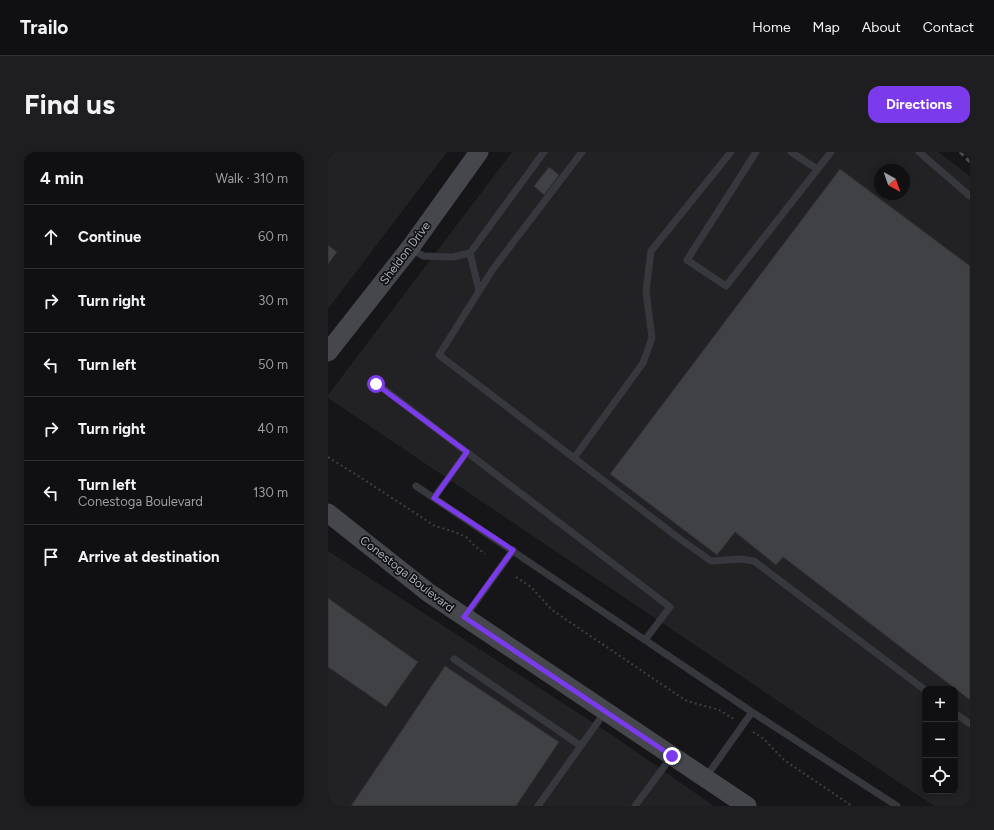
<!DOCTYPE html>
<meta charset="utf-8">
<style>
body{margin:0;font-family:Figtree,sans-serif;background:#1e1e20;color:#f1f3f6}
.controls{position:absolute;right:12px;bottom:12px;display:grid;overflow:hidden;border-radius:8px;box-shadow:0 2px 6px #0003}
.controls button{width:36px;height:36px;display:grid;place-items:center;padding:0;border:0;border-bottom:1px solid #303032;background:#101012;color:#f1f3f6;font:20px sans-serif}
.compass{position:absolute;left:546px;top:12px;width:36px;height:36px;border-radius:50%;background:#101012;box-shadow:0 2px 6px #0003;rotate:140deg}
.stop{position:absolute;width:12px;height:12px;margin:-9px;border:3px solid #7c3aed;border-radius:50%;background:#fff}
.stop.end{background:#7c3aed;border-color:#fff;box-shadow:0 1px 4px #0008}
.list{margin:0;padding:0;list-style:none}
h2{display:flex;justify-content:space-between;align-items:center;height:52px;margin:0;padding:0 16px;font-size:17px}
h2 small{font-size:13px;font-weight:400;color:#9c9d9f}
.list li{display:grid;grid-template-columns:26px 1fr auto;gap:12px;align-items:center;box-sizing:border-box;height:64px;padding:0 16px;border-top:1px solid #303032}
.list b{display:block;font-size:15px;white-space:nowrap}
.list p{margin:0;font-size:13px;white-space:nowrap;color:#9c9d9f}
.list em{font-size:13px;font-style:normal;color:#9c9d9f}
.icon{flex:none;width:22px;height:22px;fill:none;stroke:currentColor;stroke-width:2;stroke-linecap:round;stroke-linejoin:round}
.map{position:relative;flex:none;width:642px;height:654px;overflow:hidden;border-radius:12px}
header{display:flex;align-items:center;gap:24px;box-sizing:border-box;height:56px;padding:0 20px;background:#101012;border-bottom:1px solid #303032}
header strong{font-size:19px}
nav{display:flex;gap:22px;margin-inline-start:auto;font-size:14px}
.intro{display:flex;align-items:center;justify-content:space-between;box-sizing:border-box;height:96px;padding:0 24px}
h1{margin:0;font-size:28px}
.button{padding:10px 18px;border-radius:12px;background:#7c3aed;color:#fff;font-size:14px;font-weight:700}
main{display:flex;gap:24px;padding:0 24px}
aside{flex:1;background:#101012;border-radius:12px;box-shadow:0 2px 6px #0003}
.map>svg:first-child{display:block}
</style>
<header>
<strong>Trailo</strong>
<nav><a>Home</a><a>Map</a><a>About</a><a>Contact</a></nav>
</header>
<div class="intro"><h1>Find us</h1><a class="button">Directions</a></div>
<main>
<aside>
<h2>4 min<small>Walk · 310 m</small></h2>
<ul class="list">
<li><svg class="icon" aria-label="ahead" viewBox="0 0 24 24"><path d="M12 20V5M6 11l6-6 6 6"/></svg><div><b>Continue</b></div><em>60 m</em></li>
<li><svg class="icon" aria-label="right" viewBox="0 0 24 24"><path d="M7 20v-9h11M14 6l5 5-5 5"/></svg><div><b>Turn right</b></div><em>30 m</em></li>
<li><svg class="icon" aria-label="left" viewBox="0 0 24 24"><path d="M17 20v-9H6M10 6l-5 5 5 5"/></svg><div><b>Turn left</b></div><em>50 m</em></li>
<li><svg class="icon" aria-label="right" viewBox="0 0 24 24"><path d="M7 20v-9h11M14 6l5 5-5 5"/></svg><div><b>Turn right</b></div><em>40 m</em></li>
<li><svg class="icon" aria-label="left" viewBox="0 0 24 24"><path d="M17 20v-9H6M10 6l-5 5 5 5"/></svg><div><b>Turn left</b><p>Conestoga Boulevard</p></div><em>130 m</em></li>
<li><svg class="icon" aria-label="arrive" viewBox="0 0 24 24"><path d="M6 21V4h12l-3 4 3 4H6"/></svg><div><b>Arrive at destination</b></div></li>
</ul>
</aside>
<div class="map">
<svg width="642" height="654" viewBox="0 0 642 654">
<rect width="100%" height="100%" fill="#161618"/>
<path fill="#222225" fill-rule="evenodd" d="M0,0H119L0,157Z
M184,0H610L642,24V654H606L0,246V243ZM552,18H576V42H552ZM597,537H627V639H597Z
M0,399L284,583L386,654H0Z"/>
<path fill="#404145" stroke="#303034" d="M221,15L231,23L216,43L206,34Z
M512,17L642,114V548L455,405L448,413L407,380L389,403L282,322Z
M0,93L9,100L0,112Z
M0,446L90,510L58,555L0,515Z
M117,514L231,590L188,654H23Z"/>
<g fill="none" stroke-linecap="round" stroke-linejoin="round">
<path stroke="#3d3f44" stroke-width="2" stroke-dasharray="2 3" stroke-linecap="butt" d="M0,305L35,327L107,374L127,380L138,385L147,394L157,402
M188,425L203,435L224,458L348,542L359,549L391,558L406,567
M425,580L436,587L456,608L524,654"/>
<path stroke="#37383d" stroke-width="7" d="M254,0L165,117L111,203L352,387L383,409L413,407L426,409L597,538
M428,0L359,108L398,134L503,0
M463,0L489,17
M591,0L642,44
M82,96L95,104L125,105L142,101L216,0
M142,101L151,139
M48,231L342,455L317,488
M246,306L315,211L324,186L318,139L323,99L403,0
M88,334L424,560L569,654
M106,346L139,300
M137,465L185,398
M126,507L253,594
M627,561L642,572
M378,625L424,560
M210,654L277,560
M307,654L344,604"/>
<path stroke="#45474d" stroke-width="19" d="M0,200L82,96L151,0
M0,361L101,441L419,654"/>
<path stroke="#4a4c52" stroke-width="3" stroke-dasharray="5 4" stroke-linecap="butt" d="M632,0L642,10"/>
</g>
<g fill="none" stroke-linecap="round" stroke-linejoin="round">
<path stroke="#7c3aed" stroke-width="5" d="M48,232L139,300L106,346L185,398L136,465L344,604"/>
</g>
<g text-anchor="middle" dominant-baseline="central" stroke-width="3.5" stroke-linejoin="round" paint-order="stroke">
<g font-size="12" fill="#a8adb8" stroke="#111113">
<text transform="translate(77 101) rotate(-53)">Sheldon Drive</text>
<text transform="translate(79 422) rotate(38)">Conestoga Boulevard</text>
</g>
</g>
</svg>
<div class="controls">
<button>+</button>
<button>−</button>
<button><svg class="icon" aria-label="locate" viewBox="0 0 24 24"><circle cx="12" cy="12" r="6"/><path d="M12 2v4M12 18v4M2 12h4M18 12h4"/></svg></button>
</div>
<svg class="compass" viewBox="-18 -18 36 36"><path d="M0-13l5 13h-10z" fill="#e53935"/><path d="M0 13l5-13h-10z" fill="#9c9d9f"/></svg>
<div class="stop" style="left:48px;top:232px"></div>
<div class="stop end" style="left:344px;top:604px"></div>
</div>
</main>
